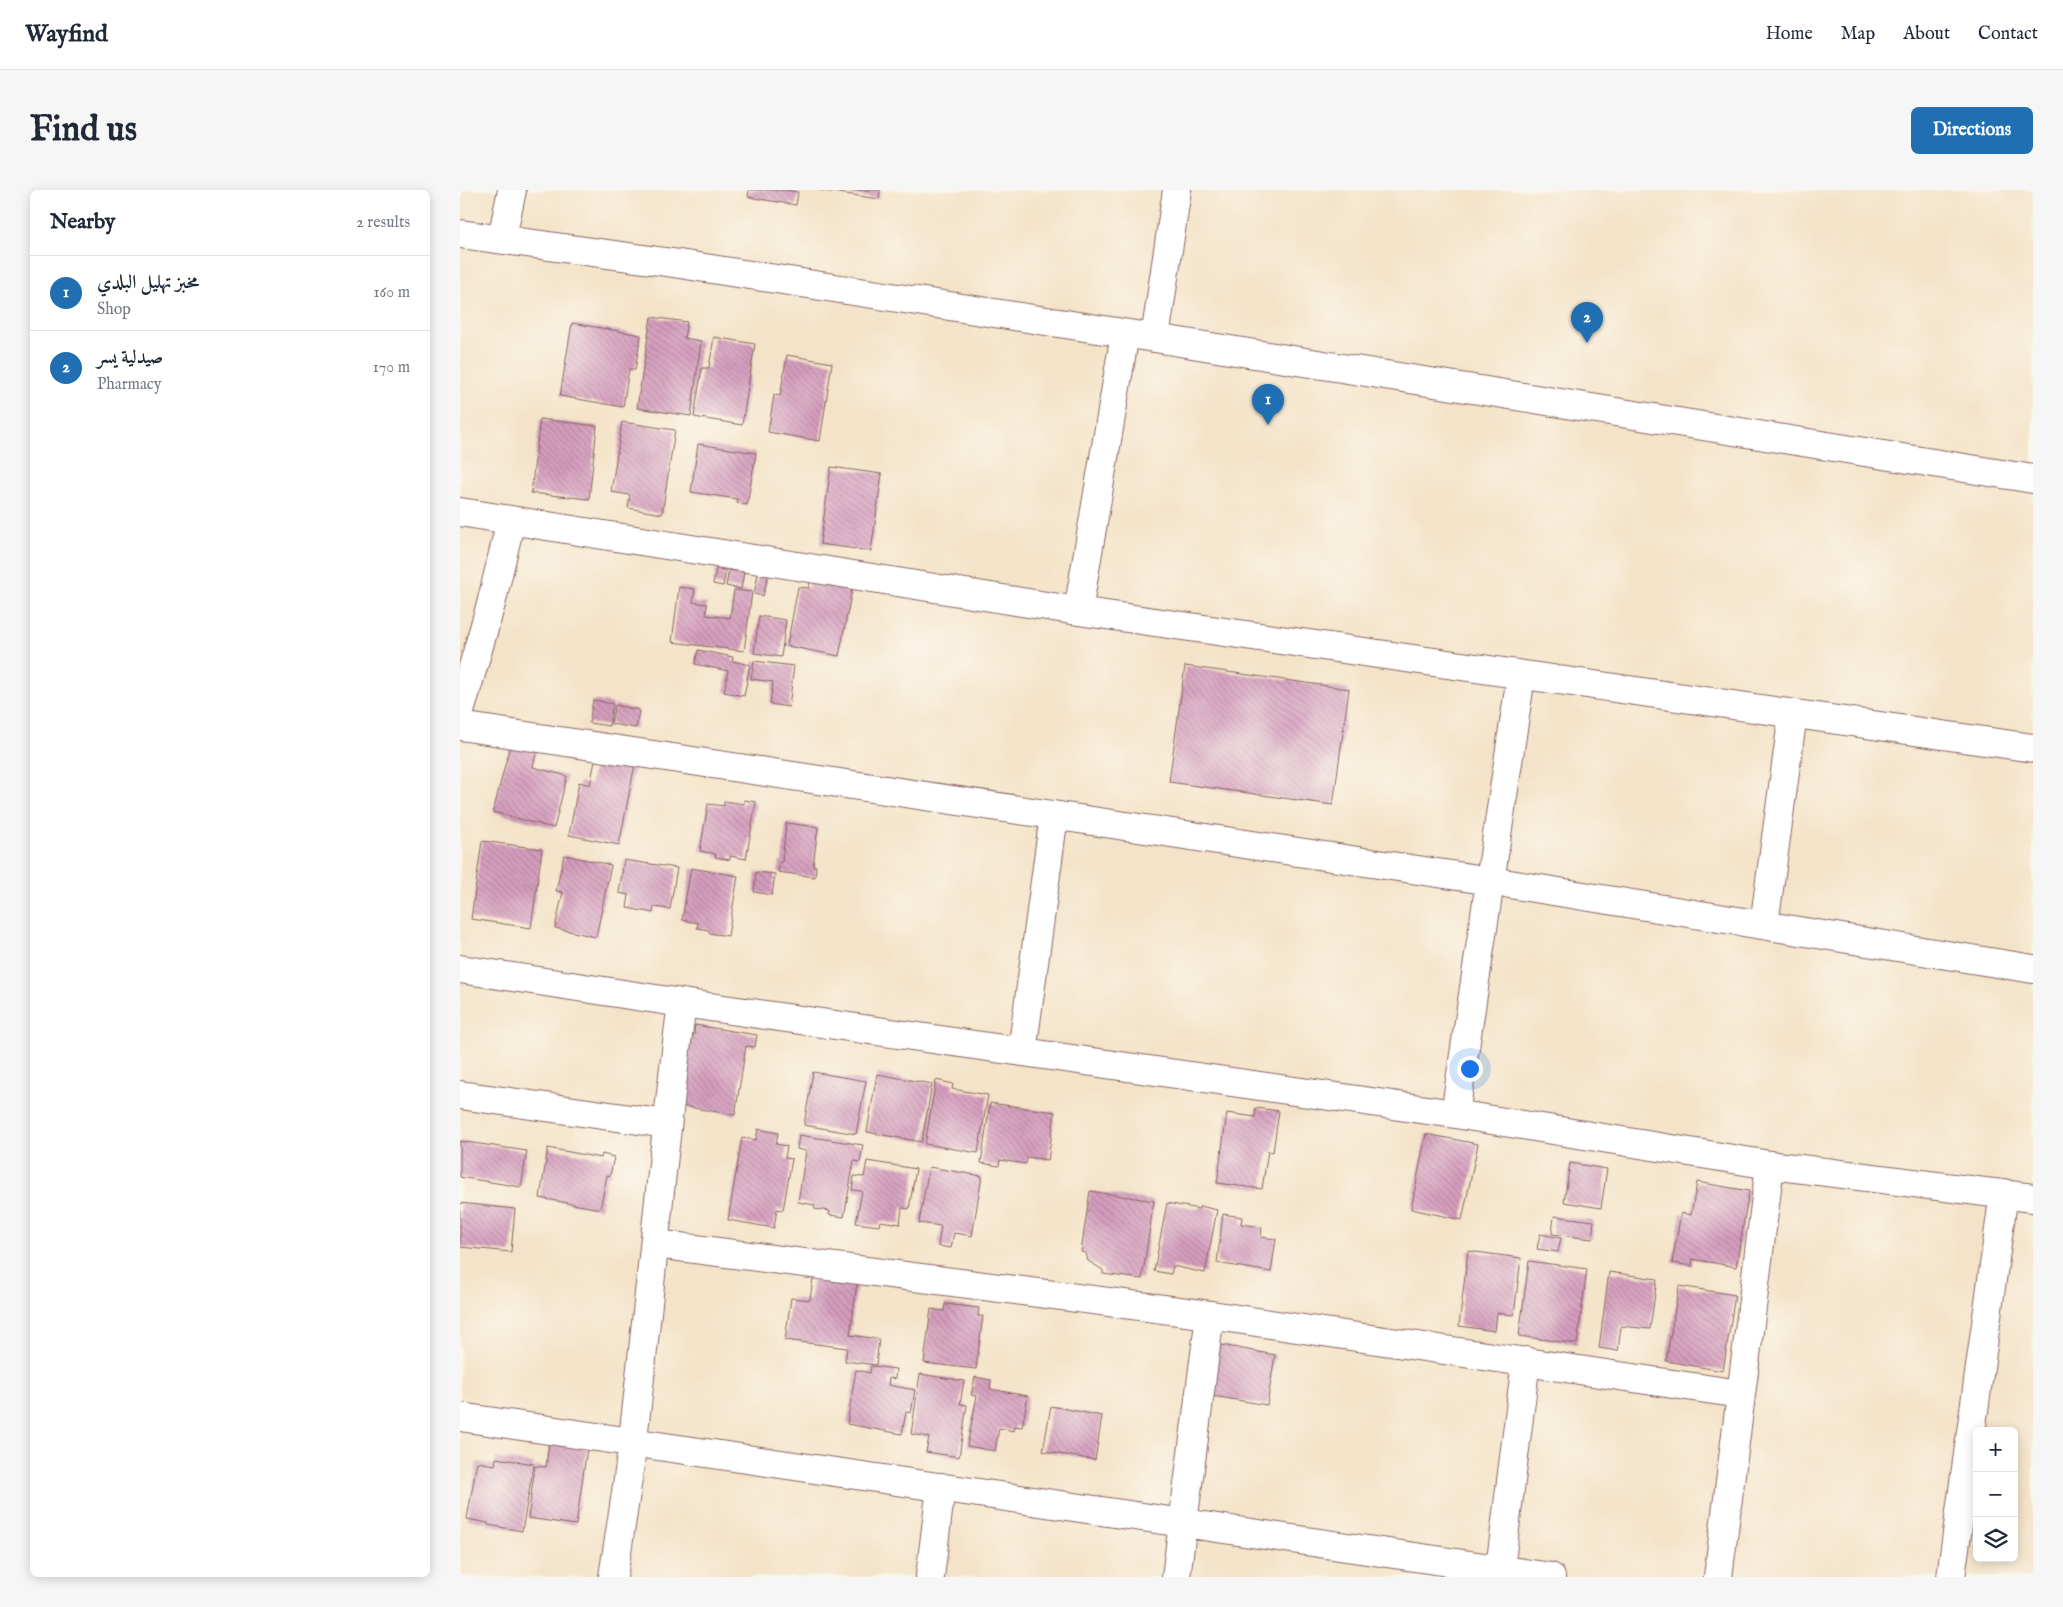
<!DOCTYPE html>
<meta charset="utf-8">
<style>
body{margin:0;font-family:"IM FELL English",Amiri,serif;background:#f6f6f7;color:#1f2937}
.controls{position:absolute;right:15px;bottom:15px;display:grid;overflow:hidden;border-radius:8px;box-shadow:0 2px 12px #0003}
.controls button{width:45px;height:45px;display:grid;place-items:center;padding:0;border:0;border-bottom:1px solid #e0e1e3;background:#fff;color:#1f2937;font:25px sans-serif}
.you{position:absolute;left:1009px;top:878px;width:18px;height:18px;margin:-12px;border:4px solid #fff;border-radius:50%;background:#1a73e8;box-shadow:0 0 0 8px #1a73e833}
.badge{display:grid;place-items:center;width:32px;height:32px;border-radius:50%;background:#1f6fb2;color:#fff;font-size:16px;font-weight:700}
.pin{position:absolute;translate:-50% -41px;filter:drop-shadow(0 1px 2px #0008)}
.pin::after{content:'';position:absolute;top:26px;width:18px;height:15px;background:inherit;clip-path:polygon(0 0,100% 0,50% 100%)}
.list{margin:0;padding:0;list-style:none}
h2{display:flex;justify-content:space-between;align-items:center;height:65px;margin:0;padding:0 20px;font-size:21px}
h2 small{font-size:16px;font-weight:400;color:#747a83}
.list li{display:grid;grid-template-columns:32px 1fr auto;gap:15px;align-items:center;box-sizing:border-box;height:75px;padding:0 20px;border-top:1px solid #e0e1e3}
.list b{display:block;font-size:19px;white-space:nowrap}
.list p{margin:0;font-size:16px;white-space:nowrap;color:#747a83}
.list em{font-size:16px;font-style:normal;color:#747a83}
.icon{flex:none;width:28px;height:28px;fill:none;stroke:currentColor;stroke-width:2;stroke-linecap:round;stroke-linejoin:round}
.map{position:relative;flex:none;width:1573px;height:1387px;overflow:hidden;border-radius:8px}
header{display:flex;align-items:center;gap:30px;box-sizing:border-box;height:70px;padding:0 25px;background:#fff;border-bottom:1px solid #e0e1e3}
header strong{font-size:24px}
nav{display:flex;gap:28px;margin-inline-start:auto;font-size:18px}
.intro{display:flex;align-items:center;justify-content:space-between;box-sizing:border-box;height:120px;padding:0 30px}
h1{margin:0;font-size:35px}
.button{padding:12px 22px;border-radius:8px;background:#1f6fb2;color:#fff;font-size:18px;font-weight:700}
main{display:flex;gap:30px;padding:0 30px}
aside{flex:1;background:#fff;border-radius:8px;box-shadow:0 2px 12px #0003}
.map>svg:first-child{display:block}
</style>
<header>
<strong>Wayfind</strong>
<nav><a>Home</a><a>Map</a><a>About</a><a>Contact</a></nav>
</header>
<div class="intro"><h1>Find us</h1><a class="button">Directions</a></div>
<main>
<aside>
<h2>Nearby<small>2 results</small></h2>
<ul class="list">
<li><span class="badge">1</span><div><b>مخبز تهليل البلدي</b><p>Shop</p></div><em>160 m</em></li>
<li><span class="badge">2</span><div><b>صيدلية يسر</b><p>Pharmacy</p></div><em>170 m</em></li>
</ul>
</aside>
<div class="map">
<svg width="1573" height="1387" viewBox="0 0 1573 1387">
<defs>
<pattern id="building-back-hatch" width="6" height="6" patternUnits="userSpaceOnUse" patternTransform="scale(1.25)"><rect width="6" height="6" fill="#d59ebe"/><path d="M-1 5l2 2M0 0l6 6M5-1l2 2" fill="none" stroke="#af809b"/></pattern>
</defs>
<rect width="100%" height="100%" fill="#fbf7ec"/>
<filter id="ink" filterUnits="userSpaceOnUse"><feTurbulence type="fractalNoise" baseFrequency=".02" numOctaves="2"/><feDisplacementMap in="SourceGraphic" scale="10" xChannelSelector="R" yChannelSelector="G"/><feConvolveMatrix kernelMatrix="1 2 1 2 8 2 1 2 1" color-interpolation-filters="sRGB"/></filter>
<filter id="wash" filterUnits="userSpaceOnUse"><feTurbulence type="fractalNoise" baseFrequency=".0096" numOctaves="4" result="noise"/><feDisplacementMap in="SourceGraphic" scale="20" xChannelSelector="R" yChannelSelector="G"/><feGaussianBlur stdDeviation="1.12" result="paint"/><feColorMatrix in="noise" values="0 0 0 0 0 0 0 0 0 0 0 0 0 0 0 0 0 1.4 0 .05"/><feComposite in="paint" operator="in"/></filter>
<g filter="url(#wash)">
<rect width="100%" height="100%" fill="#f4e3c8"/>
<g id="blocks">
<path fill="url(#building-back-hatch)" d="M289,0H324L338,2L336,15L288,7Z
M359,0H420L419,9Z
M191,127L227,132L224,148L241,151L231,226L177,218Z
M112,133L181,145L175,180L169,179L163,217L100,206Z
M254,147L295,154L282,235L234,227L242,178H249Z
M327,165L372,173L360,251L308,242L314,205L320,206Z
M80,229L137,236L129,309L71,303Z
M162,232L215,240L202,324L168,318L170,305L151,302Z
M238,254L296,263L287,315L277,313V309L231,302Z
M371,277L422,284L411,361L360,354Z
M256,379L266,380L263,396L253,394Z
M269,380L284,382L281,399L266,396Z
M352,381L394,389L379,466L327,456L338,397L349,398Z
M298,384L308,386L303,406L294,404Z
M219,397L235,399L233,412L247,414L246,425L270,428L274,400L292,402L284,461L212,452Z
M299,426L326,430L321,467L294,463Z
M238,460L273,467L272,471L290,475L284,506L264,502L268,481L235,474Z
M294,471L334,476L329,517L310,514L313,492L291,489Z
M725,476L889,499L873,615L709,592Z
M133,510L153,514L149,536L129,533Z
M155,515L179,520L176,538L151,534Z
M51,552L77,559L73,577L107,586L94,638L33,622Z
M136,566L175,574L159,655L109,645L119,592L130,595Z
M284,610L296,612L286,669L270,666V670L255,667L256,664L240,661L248,614L264,616V611L284,614Z
M326,633L358,637L353,676H356L355,687L318,682L320,672H322Z
M22,651L82,659L71,738L11,729Z
M104,665L151,675L136,747L95,738L103,702L96,701Z
M164,670L217,678L210,719L194,717L193,723L167,718L169,705L159,703Z
M231,678L278,686L268,746L249,743V740L237,738L238,733L222,730Z
M296,682L315,684L312,705L294,702Z
M235,835L297,845L295,857L286,856L275,925L211,914L223,843L234,845Z
M353,882L406,891L396,944L344,935Z
M417,884L472,894L462,952L407,942Z
M476,890L493,894L492,899L528,905L518,963L465,954Z
M530,913L595,922L588,970L567,967L566,974L540,970L539,976L521,973Z
M796,918L819,921L813,962L808,961L802,999L757,993L767,923L795,927Z
M298,939L318,943L316,954L327,956L325,968L332,969L323,1020L317,1019L314,1038L268,1030L282,948L296,950Z
M966,944L1018,954L1002,1030L951,1019Z
M339,945L403,955L400,972L394,971L384,1027L369,1025L370,1021L354,1019L355,1015L338,1012L346,961L337,959Z
M0,951L67,961L61,997L0,987Z
M88,958L141,968L142,964L154,967L150,986L147,985L140,1019L80,1008Z
M407,971L456,979L449,1019L442,1018L440,1034L420,1031L419,1036L396,1033L402,1001L392,1000L394,986L404,987Z
M1110,973L1147,979L1141,1018L1104,1012Z
M469,977L522,986L512,1046L494,1043L491,1058L478,1056L481,1036L459,1033Z
M1237,992L1289,1001L1276,1077L1233,1069L1232,1076L1212,1073L1221,1023L1231,1025Z
M630,1001L694,1011L682,1089L643,1084V1080L628,1071L626,1063L621,1062Z
M0,1013L55,1019L51,1062L0,1057Z
M707,1013L739,1019L740,1016L757,1020L745,1083L713,1076L711,1084L694,1081Z
M763,1024L782,1027L781,1034L802,1037L801,1047L816,1049L811,1082L757,1073Z
M1094,1026L1134,1031L1132,1049L1092,1044Z
M1080,1044L1101,1048L1098,1062L1077,1059Z
M1008,1061L1061,1068L1054,1125L1037,1123L1035,1141L999,1136Z
M1069,1071L1127,1079L1117,1154L1059,1146Z
M354,1080L398,1086L390,1145L419,1149L416,1175L385,1171L387,1158L325,1150L331,1108L350,1110Z
M1149,1082L1197,1089L1190,1139L1161,1136L1158,1161L1139,1158Z
M1219,1096L1275,1105L1263,1181L1206,1171Z
M485,1114L519,1118L518,1126H523L516,1179L464,1173L471,1119L484,1121Z
M756,1154L815,1165L807,1215L747,1205Z
M411,1176L436,1179L435,1189L429,1188L428,1195L455,1200L451,1223L446,1222L442,1244L387,1234L396,1180L410,1183Z
M460,1184L504,1191L500,1214L507,1215L499,1267L466,1262L469,1247L451,1244Z
M515,1187L531,1190L530,1199L568,1206L562,1237L555,1236L554,1241L539,1238L535,1261L507,1256L517,1206L511,1205Z
M591,1216L642,1226L635,1270L583,1261Z
M89,1253L127,1258L116,1335L68,1328L75,1276L86,1277Z
M36,1268L74,1274L62,1341L28,1335V1333L7,1329L17,1272L35,1275Z"/>
</g>
</g>
<g filter="url(#ink)">
<use href="#blocks" fill-opacity="0" stroke="#866462" stroke-width="1"/>
<g fill="none" stroke-linecap="round" stroke-linejoin="round">
<g stroke="#866462" stroke-width="30">
<path id="minor" d="M42,48L52,0
M695,148L717,0
M0,322L618,421L1573,558
M618,421L665,144
M0,522L31,414L51,330
M0,536L1031,691L1573,779
M1304,735L1333,524
M0,779L222,813L995,924L1310,975L1573,1008
M562,862L594,625
M0,905L207,934
M995,924L1061,486
M196,1054L750,1125L1280,1204
M0,1227L1091,1387
M1040,1379L1066,1171
M153,1387C160,1341 168,1295 173,1249C190,1104 203,958 222,813
M470,1387L481,1297
M716,1387L750,1125
M1258,1387L1310,975
M1491,1387L1544,1003"/>
</g>
<g stroke="#866462" stroke-width="30">
<path id="tertiary" d="M0,44L213,73L695,148L1573,289"/>
</g>
<use href="#minor" stroke="#fff" stroke-width="28"/>
<use href="#tertiary" stroke="#fff" stroke-width="28"/>
</g>
</g>
</svg>
<div class="controls">
<button>+</button>
<button>−</button>
<button><svg class="icon" aria-label="layers" viewBox="0 0 24 24"><path d="M12 4l9 5-9 5-9-5zM3 14l9 5 9-5"/></svg></button>
</div>
<div class="you"></div>
<div class="pin badge" style="left:808px;top:235px">1</div>
<div class="pin badge" style="left:1127px;top:153px">2</div>
</div>
</main>
